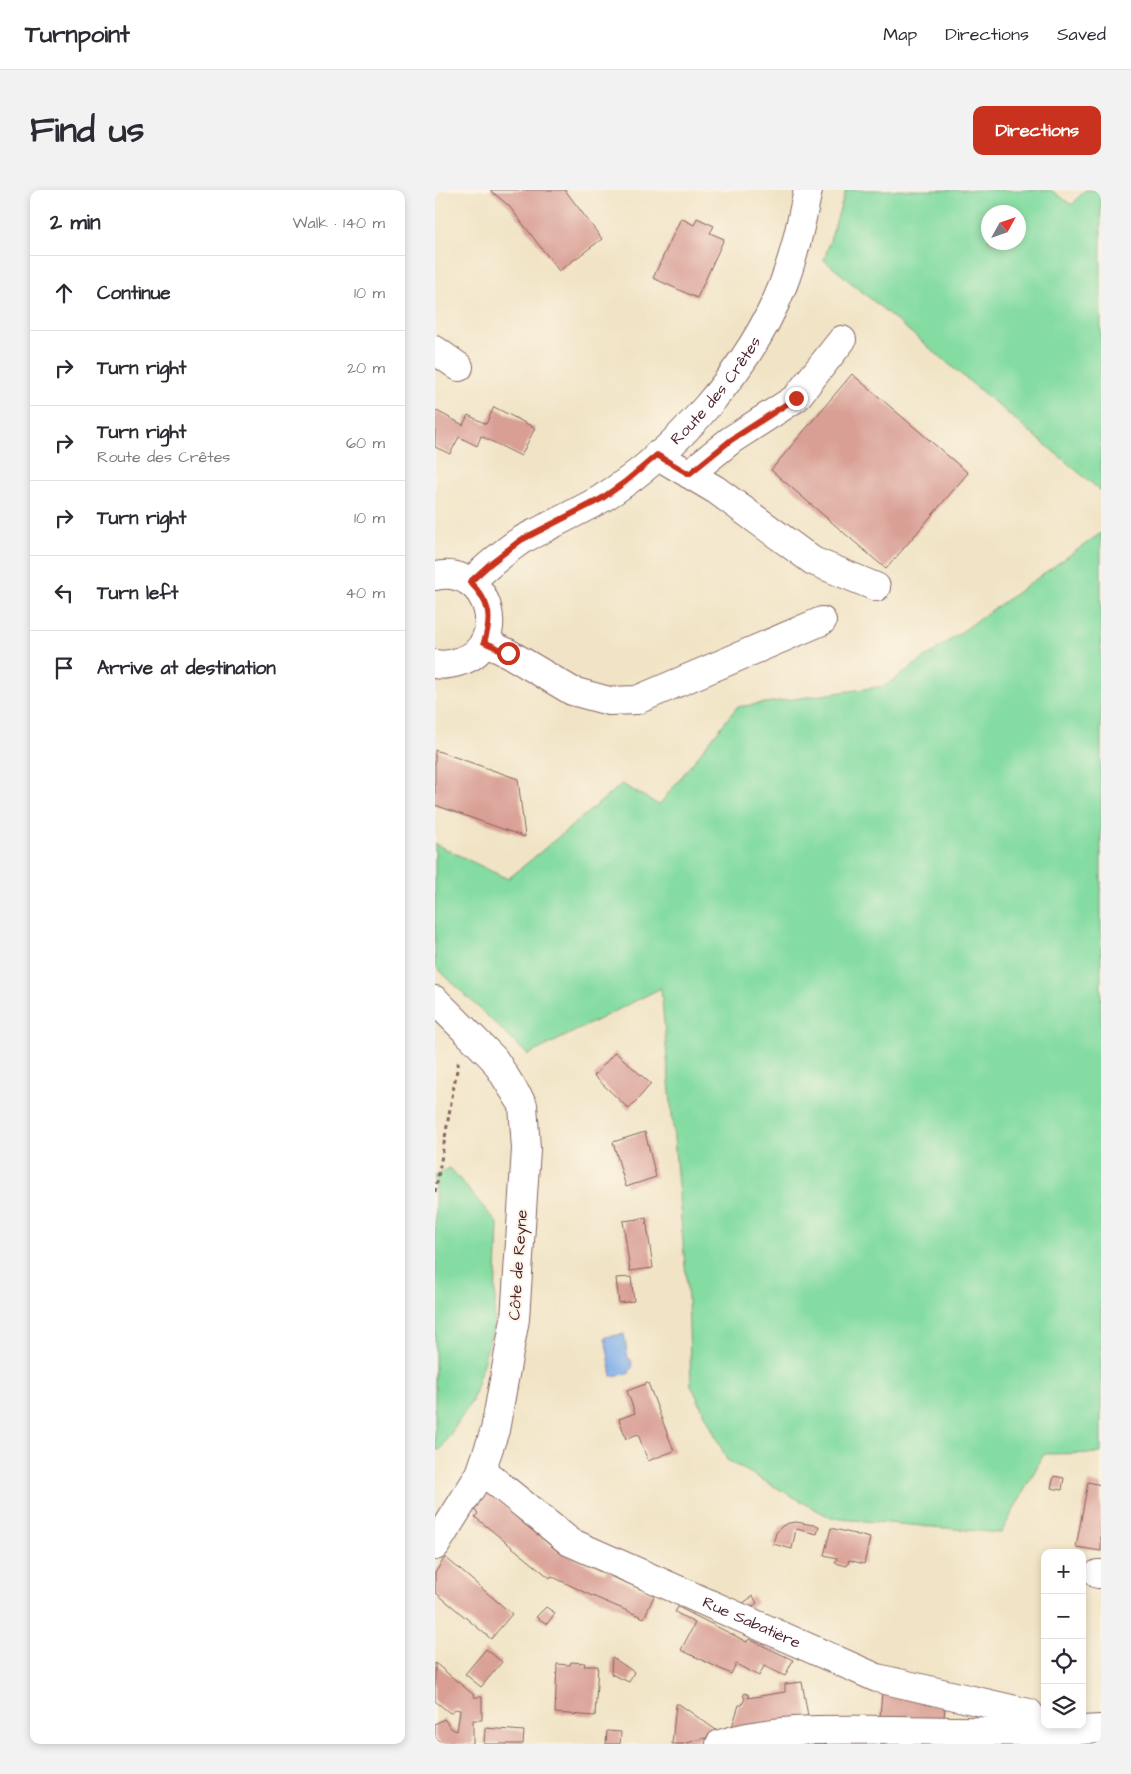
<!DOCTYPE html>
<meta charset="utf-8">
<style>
body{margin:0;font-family:"Architects Daughter",sans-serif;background:#f2f2f3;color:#2b2b33}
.controls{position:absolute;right:15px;bottom:15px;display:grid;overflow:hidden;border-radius:10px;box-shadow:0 2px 8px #0003}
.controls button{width:45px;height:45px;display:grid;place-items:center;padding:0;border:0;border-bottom:1px solid #e1e1e2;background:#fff;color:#2b2b33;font:25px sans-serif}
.compass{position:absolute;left:546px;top:15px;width:45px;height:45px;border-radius:50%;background:#fff;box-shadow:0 2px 8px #0003;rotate:50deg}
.stop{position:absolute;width:15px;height:15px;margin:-11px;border:4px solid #c8321e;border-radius:50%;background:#fff}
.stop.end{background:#c8321e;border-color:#fff;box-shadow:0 1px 5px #0008}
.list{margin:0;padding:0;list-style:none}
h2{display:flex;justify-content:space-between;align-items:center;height:65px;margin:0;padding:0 20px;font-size:21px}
h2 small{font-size:16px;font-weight:400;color:#7c7c81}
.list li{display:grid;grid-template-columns:32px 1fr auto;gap:15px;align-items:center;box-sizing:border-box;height:75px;padding:0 20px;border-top:1px solid #e1e1e2}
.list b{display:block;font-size:19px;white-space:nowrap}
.list p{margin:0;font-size:16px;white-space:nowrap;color:#7c7c81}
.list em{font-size:16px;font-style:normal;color:#7c7c81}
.icon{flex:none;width:28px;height:28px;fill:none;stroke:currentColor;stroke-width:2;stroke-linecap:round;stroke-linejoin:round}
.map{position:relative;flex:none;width:666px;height:1554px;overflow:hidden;border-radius:10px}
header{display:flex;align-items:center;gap:30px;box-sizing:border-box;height:70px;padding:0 25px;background:#fff;border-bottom:1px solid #e1e1e2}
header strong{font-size:24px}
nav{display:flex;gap:28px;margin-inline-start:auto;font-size:18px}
.intro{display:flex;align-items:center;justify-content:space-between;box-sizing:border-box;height:120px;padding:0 30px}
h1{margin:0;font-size:35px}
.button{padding:12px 22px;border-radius:10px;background:#c8321e;color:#fff;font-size:18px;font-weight:700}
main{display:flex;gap:30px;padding:0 30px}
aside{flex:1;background:#fff;border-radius:10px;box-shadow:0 2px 8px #0003}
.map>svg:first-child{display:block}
</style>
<header>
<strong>Turnpoint</strong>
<nav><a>Map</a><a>Directions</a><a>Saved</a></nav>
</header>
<div class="intro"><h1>Find us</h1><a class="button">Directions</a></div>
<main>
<aside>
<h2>2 min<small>Walk · 140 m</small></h2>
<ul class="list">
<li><svg class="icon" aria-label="ahead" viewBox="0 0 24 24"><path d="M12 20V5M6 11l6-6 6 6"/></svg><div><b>Continue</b></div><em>10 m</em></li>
<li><svg class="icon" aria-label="right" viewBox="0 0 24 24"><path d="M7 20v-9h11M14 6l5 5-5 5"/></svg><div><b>Turn right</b></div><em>20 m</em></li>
<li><svg class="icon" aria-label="right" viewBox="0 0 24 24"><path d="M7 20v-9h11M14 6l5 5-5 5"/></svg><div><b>Turn right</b><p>Route des Crêtes</p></div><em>60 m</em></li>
<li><svg class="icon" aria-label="right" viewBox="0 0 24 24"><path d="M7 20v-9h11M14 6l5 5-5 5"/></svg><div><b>Turn right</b></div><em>10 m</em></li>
<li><svg class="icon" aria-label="left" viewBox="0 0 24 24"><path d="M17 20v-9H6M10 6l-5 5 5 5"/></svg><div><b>Turn left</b></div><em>40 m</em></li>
<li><svg class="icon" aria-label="arrive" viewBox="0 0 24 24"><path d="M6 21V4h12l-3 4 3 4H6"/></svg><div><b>Arrive at destination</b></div></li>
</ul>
</aside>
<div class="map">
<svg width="666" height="1554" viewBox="0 0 666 1554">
<rect width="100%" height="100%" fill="#fcf5e5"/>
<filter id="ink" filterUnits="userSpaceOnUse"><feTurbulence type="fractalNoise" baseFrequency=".02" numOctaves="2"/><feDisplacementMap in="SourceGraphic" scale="10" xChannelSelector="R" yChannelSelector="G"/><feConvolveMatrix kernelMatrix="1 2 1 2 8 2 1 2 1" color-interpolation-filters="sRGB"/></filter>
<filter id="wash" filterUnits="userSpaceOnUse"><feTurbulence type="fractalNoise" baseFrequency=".0096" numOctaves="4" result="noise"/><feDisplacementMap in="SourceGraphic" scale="20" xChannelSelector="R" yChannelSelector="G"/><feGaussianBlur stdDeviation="1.12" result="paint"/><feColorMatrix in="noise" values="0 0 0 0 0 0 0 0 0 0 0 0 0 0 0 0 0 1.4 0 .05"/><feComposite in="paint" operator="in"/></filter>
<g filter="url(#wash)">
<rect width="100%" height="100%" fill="#f1e4c6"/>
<path fill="#84dca2" stroke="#677e66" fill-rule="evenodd" d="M411,0H616L637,15L650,0H666V301L389,70ZM554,22H584V52H554Z
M666,343V1263L609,1264L566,1343L396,1328L292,1270L256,1195L253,1110L226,798L93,865L0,776V654L73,689L187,594L224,615L302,517L450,496Z
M15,978L63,1034L59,1135L37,1211L5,1260L0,1259V985Z"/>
<path fill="#7fafea" stroke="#64678a" d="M189,1144L193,1168L196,1170L198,1177L194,1181L195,1183L177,1186L170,1147Z"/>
<g id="blocks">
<path fill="#d99f95" d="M55,0H130L167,49L124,81L74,16Z
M246,28L259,35L262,28L279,36L275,43L289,49L262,108L218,88Z
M417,184L533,283L451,379L336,280Z
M59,217L100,238L86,266L46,246L42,256L24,247L15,264L0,257V220L28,235L33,225L51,234Z
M0,560L83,589L90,647L0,615Z
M180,862L216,894L194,919L159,886Z
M210,942L221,987L191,997L178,952Z
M211,1028L218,1078L195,1081L188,1031Z
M196,1087L199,1111L184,1113L181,1088Z
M213,1193L239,1261L213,1271L203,1244L191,1249L184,1229L200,1223L192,1201Z
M619,1286L629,1288L627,1300L616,1298Z
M653,1292L666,1295V1361L641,1357Z
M48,1299L76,1322L78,1318L84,1323L81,1327L126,1364L127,1362L170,1384L172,1380L179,1383L177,1387L220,1404L209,1428L155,1405L116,1386L115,1388L40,1327L43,1323L35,1316Z
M361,1332L384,1336L382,1344L361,1339L357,1359L338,1354L341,1343L347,1336L354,1333Z
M396,1338L435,1348L429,1374L414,1370L412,1376L400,1373L402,1368L389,1365Z
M10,1367L77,1424L56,1449L0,1402V1383Z
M318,1406L322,1413L313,1420L304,1416Z
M111,1417L120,1423L112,1434L101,1427Z
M243,1417L312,1452L314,1449L358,1470L350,1486L329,1476L324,1486L301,1474L296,1484L246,1460L260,1433L240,1422Z
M51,1459L67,1472L46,1497L30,1484Z
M177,1467L199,1482L194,1492L176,1484Z
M136,1472L150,1473L149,1476H163L160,1526L120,1523L122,1474L135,1475Z
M0,1473L39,1505V1507H47V1530H38V1554H6L0,1547V1534L9,1529L17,1539L22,1541L25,1520L20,1519L15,1523L0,1511Z
M367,1492L373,1526L299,1538L295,1543L304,1515H307L310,1508L308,1506L310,1503L314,1505L313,1508L350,1502V1494Z
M447,1502L490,1512V1514L510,1517L509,1528L445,1527Z
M241,1514H244L284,1542L285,1544L248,1554H237Z
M50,1538L89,1541L88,1554H49Z
M172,1541L186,1542L185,1554H171Z"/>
</g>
</g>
<g filter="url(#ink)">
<use href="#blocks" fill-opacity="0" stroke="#846461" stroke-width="1"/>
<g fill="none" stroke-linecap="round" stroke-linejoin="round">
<g stroke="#846461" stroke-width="30">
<g id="minor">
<path d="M0,160L24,177"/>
<path d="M222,265L281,300L378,371L441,397"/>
<path d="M254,284L296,250L361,208L407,150"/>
<path d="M0,386C56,374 75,456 26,471C17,474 9,476 0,474"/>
<path id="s1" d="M35,392C51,378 67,363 85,351C93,346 103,342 112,337C130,328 148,319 166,309C240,263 316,177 348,95C360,64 366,33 373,0"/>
<path d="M49,452L73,463L137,501L174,511L202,510L387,431"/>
<path d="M0,810L59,869L88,915L91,959L80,1129L60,1240L45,1284L0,1356"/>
<path id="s2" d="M45,1284L56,1288L135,1352L442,1488L594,1523L598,1529L601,1541"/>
<path d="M663,1384H666"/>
<path d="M285,1554C342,1536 404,1540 463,1540C531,1541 599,1543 666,1539"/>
</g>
</g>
<path stroke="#846461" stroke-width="3" stroke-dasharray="4 4" stroke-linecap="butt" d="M0,1002C9,958 15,914 24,870"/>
<use href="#minor" stroke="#fff" stroke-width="28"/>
</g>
</g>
<g fill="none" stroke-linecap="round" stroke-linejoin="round" filter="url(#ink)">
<path stroke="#c8321e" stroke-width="6" d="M73,463L49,452C58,426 54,411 35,392L56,373L86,350L166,309L190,292L222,265L254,284L296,250L361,208"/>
</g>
<g text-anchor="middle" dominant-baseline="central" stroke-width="4" stroke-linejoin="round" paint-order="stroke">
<g font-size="16" fill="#4a1f2b" stroke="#fcf5e5">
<text stroke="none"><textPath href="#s1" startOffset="315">Route des Crêtes</textPath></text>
<text transform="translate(83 1075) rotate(-86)">Côte de Reyne</text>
<text stroke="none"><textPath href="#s2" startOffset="312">Rue Sabatière</textPath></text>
</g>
</g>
</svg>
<div class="controls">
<button>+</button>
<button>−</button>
<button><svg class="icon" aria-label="locate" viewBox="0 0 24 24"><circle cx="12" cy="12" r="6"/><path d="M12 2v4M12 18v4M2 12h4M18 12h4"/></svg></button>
<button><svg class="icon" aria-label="layers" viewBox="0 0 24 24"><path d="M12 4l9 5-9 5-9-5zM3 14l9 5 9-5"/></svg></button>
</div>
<svg class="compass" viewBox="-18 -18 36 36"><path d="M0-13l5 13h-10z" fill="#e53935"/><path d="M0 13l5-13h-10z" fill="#7c7c81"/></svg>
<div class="stop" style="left:73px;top:463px"></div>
<div class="stop end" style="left:361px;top:208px"></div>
</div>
</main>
